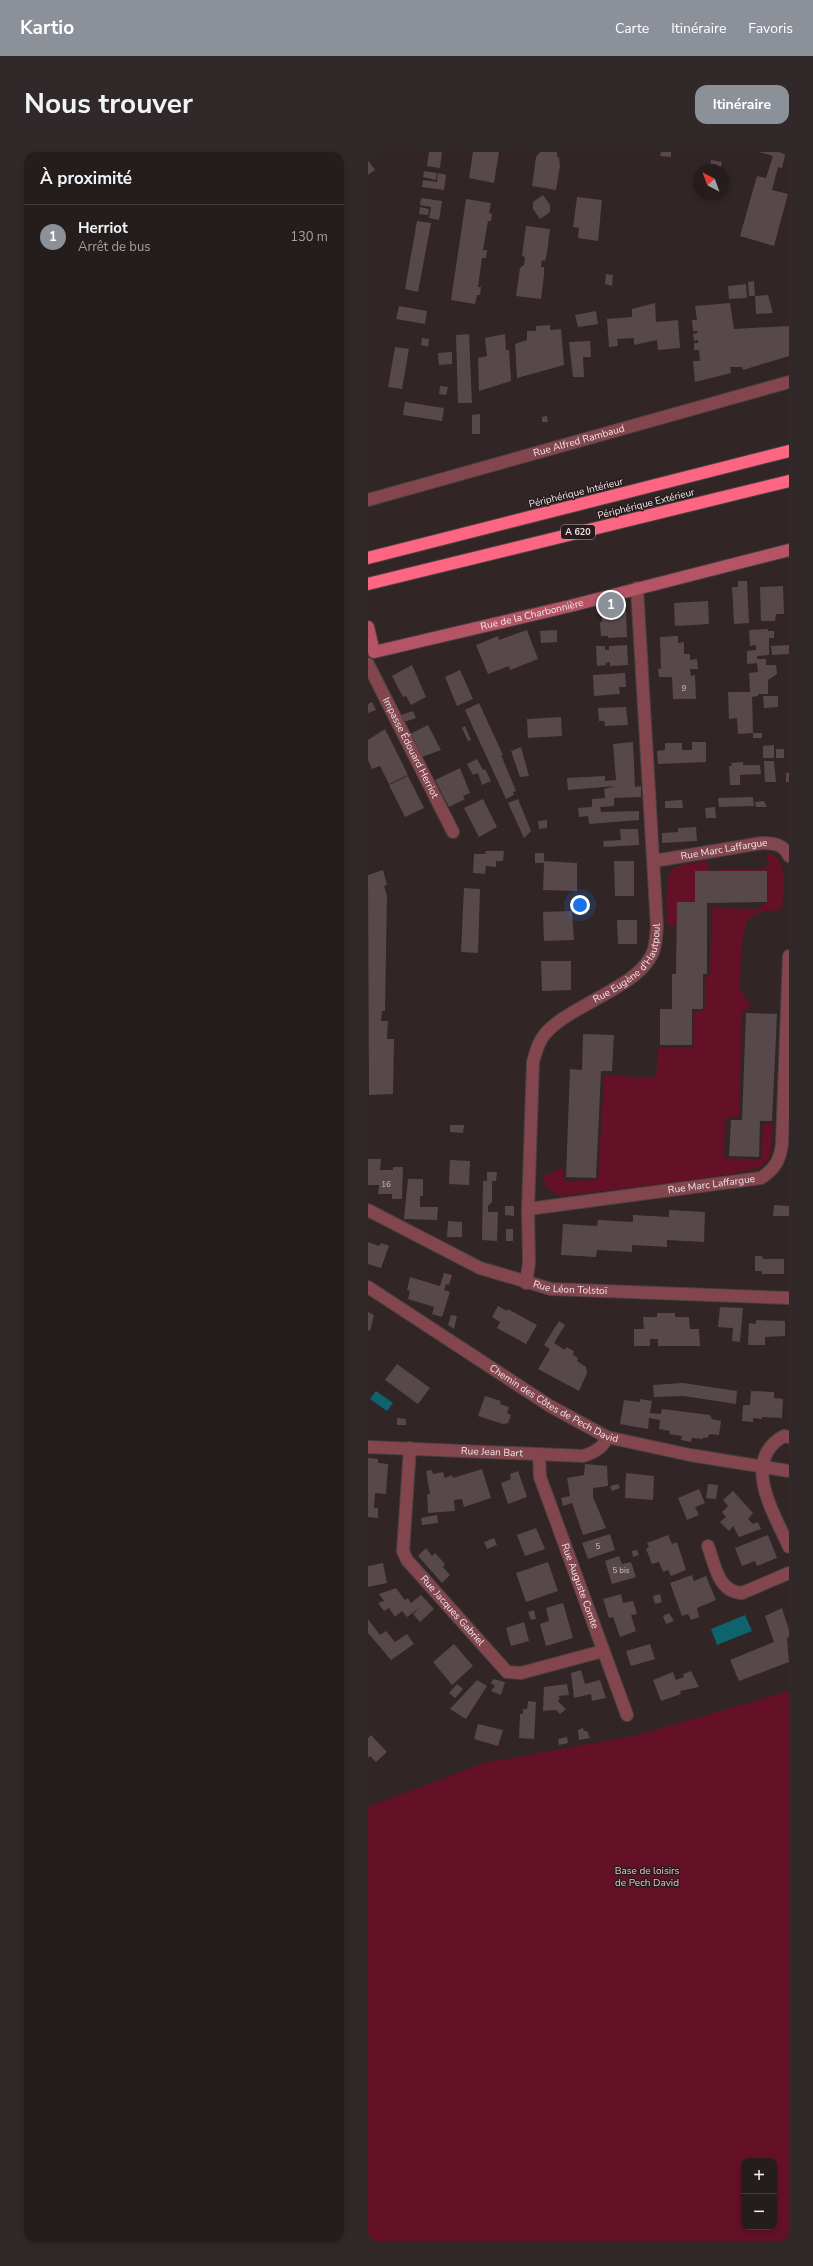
<!DOCTYPE html>
<html lang="fr">
<meta charset="utf-8">
<style>
body{margin:0;font-family:"Nunito Sans",sans-serif;background:#312929;color:#f1f3f6}
.controls{position:absolute;right:12px;bottom:12px;display:grid;overflow:hidden;border-radius:8px;box-shadow:0 2px 6px #0003}
.controls button{width:36px;height:36px;display:grid;place-items:center;padding:0;border:0;border-bottom:1px solid #423a3b;background:#251c1c;color:#f1f3f6;font:20px sans-serif}
.compass{position:absolute;left:325px;top:12px;width:36px;height:36px;border-radius:50%;background:#251c1c;box-shadow:0 2px 6px #0003;rotate:319deg}
.you{position:absolute;left:212px;top:753px;width:14px;height:14px;margin:-10px;border:3px solid #fff;border-radius:50%;background:#1a73e8;box-shadow:0 0 0 6px #1a73e833}
.badge{display:grid;place-items:center;width:26px;height:26px;border-radius:50%;background:#8c9099;color:#fff;font-size:13px;font-weight:700}
.pin{position:absolute;translate:-50% -50%;border:2px solid #fff;box-shadow:0 1px 4px #0006}
.list{margin:0;padding:0;list-style:none}
h2{display:flex;justify-content:space-between;align-items:center;height:52px;margin:0;padding:0 16px;font-size:17px}
h2 small{font-size:13px;font-weight:400;color:#a3a1a3}
.list li{display:grid;grid-template-columns:26px 1fr auto;gap:12px;align-items:center;box-sizing:border-box;height:64px;padding:0 16px;border-top:1px solid #423a3b}
.list b{display:block;font-size:15px;white-space:nowrap}
.list p{margin:0;font-size:13px;white-space:nowrap;color:#a3a1a3}
.list em{font-size:13px;font-style:normal;color:#a3a1a3}
.map{position:relative;flex:none;width:421px;height:2090px;overflow:hidden;border-radius:12px}
header{display:flex;align-items:center;gap:24px;box-sizing:border-box;height:56px;padding:0 20px;background:#8c9099;color:#fff}
header strong{font-size:19px}
nav{display:flex;gap:22px;margin-inline-start:auto;font-size:14px}
.intro{display:flex;align-items:center;justify-content:space-between;box-sizing:border-box;height:96px;padding:0 24px}
h1{margin:0;font-size:28px}
.button{padding:10px 18px;border-radius:12px;background:#8c9099;color:#fff;font-size:14px;font-weight:700}
main{display:flex;gap:24px;padding:0 24px}
aside{flex:1;background:#251c1c;border-radius:12px;box-shadow:0 2px 6px #0003}
.map>svg:first-child{display:block}
</style>
<header>
<strong>Kartio</strong>
<nav><a>Carte</a><a>Itinéraire</a><a>Favoris</a></nav>
</header>
<div class="intro"><h1>Nous trouver</h1><a class="button">Itinéraire</a></div>
<main>
<aside>
<h2>À proximité<small></small></h2>
<ul class="list">
<li><span class="badge">1</span><div><b>Herriot</b><p>Arrêt de bus</p></div><em>130 m</em></li>
</ul>
</aside>
<div class="map">
<svg width="421" height="2090" viewBox="0 0 421 2090">
<rect width="100%" height="100%" fill="#312526"/>
<path fill="#641127" fill-rule="evenodd" d="M404,701C421,713 415,739 414,758C403,759 392,758 384,764C371,772 373,823 372,838L383,853L374,861L371,965L357,966L356,1006L393,1008L395,971L405,972L402,1006L391,1016L344,1026L191,1044L178,1034L175,1025L194,1015L197,1029L230,1028L236,923L288,926L290,896L326,895L325,860L337,858V825L342,822L344,756L390,757L399,750V719H349V717H393L401,714L399,702Z
M340,709L341,719H327V750H309V774L299,773C299,762 296,725 304,718C311,711 330,711 340,709Z
M421,1539V2090H0V1655L116,1611L270,1583ZM376,2009H406V2075H376Z"/>
<path fill="#0f636d" d="M8,1239L25,1251L19,1259L2,1247Z
M377,1463L384,1479L349,1493L343,1477Z"/>
<path fill="#57494b" d="M61,0H74L72,16L59,14Z
M105,0H131L126,31L101,26Z
M172,0H189V5H191L192,14L188,38L164,34L168,5Z
M293,0H303V5L292,4Z
M391,0H418L414,16L410,15L404,38L420,42L406,94L372,84L389,24L398,26L405,4Z
M0,8L7,18L0,23Z
M343,8L354,10L352,18H342Z
M56,19L69,21L68,28L55,25Z
M70,21L78,23L76,38L54,35L55,28L69,30Z
M175,43L182,53V60L172,67L165,57V50Z
M209,45L234,48L230,89L210,86L211,76L205,75Z
M53,46L74,49L71,68L61,66L63,55L52,53Z
M98,47L123,51L121,61L124,62L123,69H120L115,98H119L118,106H114L110,135H113L112,143H109L107,152L83,148Z
M52,55L61,57L60,63L51,62Z
M49,69L63,71L50,140L37,137Z
M158,74L182,77L179,101L177,109L174,108L173,115H176V123L173,147L148,144L152,116L156,113L157,106L154,103Z
M238,122L245,123L244,134L237,132Z
M386,129L387,144H381L380,130Z
M378,132L379,146L361,147L360,134Z
M400,143L405,161L388,162L387,144Z
M287,151L288,170L310,168L312,196L290,198L289,188L266,193V186L249,187L250,194L241,195L239,167L264,165V157Z
M362,151L366,177L421,174V204L375,218L374,215H362L363,221L327,230L325,209H332L331,198H326V191H330V188L326,189L325,182L330,181L329,179H325L324,168H329L327,154Z
M31,154L59,159L57,172L28,167Z
M228,159L230,172L210,175L207,163Z
M182,173V178L193,177L196,213L149,226L147,192L159,188V179H168V174Z
M101,182L104,251H90L88,183Z
M137,182L138,198H141L143,229L111,239L110,206L119,204L117,186Z
M54,186L61,187L60,195L53,193Z
M222,189L223,205H215L216,225H205L201,190Z
M27,195L41,197L34,237L20,235Z
M84,200V212L71,213L70,201Z
M72,234L80,235L78,243L71,242Z
M37,250L76,256L74,269L35,263Z
M112,262V282H104V263Z
M179,264L180,270H174V265Z
M370,429H379L381,471L366,472L364,435H370Z
M415,434L416,462H408L407,469H393L392,435Z
M340,449L341,472L307,474L306,451Z
M258,459L259,485L240,486V484H233L232,470H234V466L239,465V461Z
M400,477V479H406V486H401V503L389,504V507H398V513H408L409,522L400,528V542H390V544L384,545L385,581H394V586H385V581L370,582L369,566L361,567L360,540H382L381,521L390,520L389,511L379,512V499L388,498V493L382,494L381,478Z
M159,478L170,507L142,518L141,514L120,522L108,493L130,484L131,488Z
M189,478V490L173,491L172,479Z
M310,484V491L316,490V502H322V508L329,507L330,517H322L323,524L327,523L328,547H305L304,525H291L290,517H293L292,485Z
M259,493L260,513L242,514V510L238,511V513L229,514L228,494H237V498H241V494Z
M421,493V502L404,503L403,494Z
M44,513L58,545L43,553L38,544L35,545L24,524Z
M92,518L105,547L89,554L77,525Z
M257,521L258,535H251L252,542L226,544L225,523Z
M395,544H410V555L396,556Z
M4,550L8,558L0,561V552Z
M111,551L135,603H133L148,639L145,640L146,643L138,647L97,558Z
M258,555L260,573L237,574L236,569H231L230,556Z
M45,559L48,566L36,570L33,563Z
M193,565L194,584L160,586L159,567Z
M60,573L73,598L54,605L42,582Z
M97,574L103,588L100,589L94,576Z
M17,577L40,623L21,632L12,614L4,617L0,608V588Z
M265,590L267,635L273,634V645L246,646V654L232,655L233,660L271,659V668L221,672L220,664L211,665L210,656L224,655V647L237,646L236,637L248,634L200,638L199,626L237,624V629L248,628L245,592Z
M324,590H338V610L290,612L289,599L297,598V591H314V598H324Z
M406,593V606H395V594Z
M153,595L161,624L152,625L143,599Z
M408,597H416V606H408Z
M109,607L115,618L117,617L123,629L114,633L110,621L105,623L99,612Z
M396,609H406L408,630H397Z
M375,610V613H392L393,622L372,623V633H362L361,614H364L363,611Z
M92,616L102,641L95,644L97,647L81,655L67,628Z
M418,621H421V630H418Z
M40,624L56,656L37,665L21,633Z
M385,645L386,654L351,655L350,646Z
M115,647L129,675L111,685L96,656Z
M150,647L163,679L156,686L140,651Z
M314,648L315,656H297V649Z
M396,649L399,655H388L387,650Z
M347,655L348,666H338L337,656Z
M179,668V676L171,677L170,669Z
M328,675L329,689L294,691V681L310,680V676Z
M252,677H270L271,693L236,695L235,689L253,688Z
M118,699H136L135,709H128V715L118,714L117,722L105,721L106,702H117Z
M167,701H176V709L209,711V739L175,738L176,711H167Z
M246,709H266V744H247Z
M15,718L19,733L16,734L19,744L17,859H14L13,869H20L19,887H26L25,942L1,943L0,723Z
M327,719H399V750L339,751V822H335V857H324V893H292V857H304V822H308L309,750H327Z
M96,736L112,737L110,801L93,800Z
M204,759L206,788L176,789L175,760Z
M249,768H269V792H250Z
M173,809H203V838L174,839Z
M378,861L409,862L404,969H392L391,1005L361,1004L363,968H374Z
M215,882L246,883L244,919H233L228,1026L198,1025L202,917L214,918Z
M82,973H96L95,981L82,980Z
M0,1007H13L12,1018H25V1015H35L34,1047H24V1042H10L11,1033H0Z
M82,1008L102,1009L101,1033L81,1032Z
M119,1020H129L128,1029H124V1050L120,1054V1060H130L129,1089L114,1088L115,1029H119Z
M40,1027H55V1044H52V1055H70L69,1068L36,1067Z
M406,1053L421,1054V1064H405Z
M137,1054H146V1064L137,1063Z
M301,1058L337,1060L336,1090L299,1088V1095L264,1093V1100L229,1098L228,1105L193,1103L195,1072L229,1074L230,1068L265,1070V1063L301,1065Z
M80,1069L94,1070V1085H79Z
M138,1077H145V1089H138Z
M0,1090L11,1094L13,1091L21,1094L13,1116L0,1112Z
M387,1104H394L395,1107H416V1122H394L393,1119H387Z
M76,1121L84,1123L81,1133L78,1132L76,1138L82,1140L74,1165L64,1162L66,1155L40,1147L42,1139L39,1138L42,1125L72,1134Z
M130,1154L139,1159L140,1157L169,1173L158,1192L129,1176L132,1170L124,1165Z
M352,1155L375,1156L372,1190L364,1189L365,1176L350,1175Z
M0,1160L6,1163L2,1179L0,1178Z
M289,1161H307V1165H321L322,1177H331L332,1194H290V1187H282V1194H266V1177H276L275,1165H289Z
M83,1163L89,1164L86,1177L80,1173Z
M388,1168L417,1169V1184L397,1185V1193H380L381,1171L388,1172Z
M191,1169L197,1173L186,1191L197,1198L198,1195L206,1199L205,1203L210,1206L209,1209L218,1215L219,1221L211,1239L170,1217L182,1197L176,1193Z
M29,1212L62,1236L50,1252L17,1228Z
M315,1231L369,1239L368,1252L316,1244L286,1245L285,1233Z
M383,1239L406,1240V1246L415,1247L414,1266L394,1265V1267L385,1266V1270L374,1269L375,1253H382Z
M117,1244L133,1249L132,1252L141,1255L139,1261L143,1263L140,1271L135,1272L110,1264Z
M272,1247L284,1249L282,1261L293,1262L294,1257L342,1263L344,1267L353,1269L351,1283L342,1282L339,1286L335,1285V1287L324,1286L323,1290L313,1288L314,1284L301,1282L302,1279L291,1277L292,1268L281,1266L280,1277L252,1272L256,1248L272,1250Z
M29,1266L38,1267V1273H29Z
M0,1306L10,1307V1311L20,1312L18,1342L7,1341L6,1356H10V1366L0,1365Z
M217,1312L239,1314L240,1334L225,1336V1345L238,1376L215,1383L204,1351L195,1354L193,1346L202,1344L199,1326L216,1323Z
M114,1317L123,1346L96,1355L94,1347L86,1348L87,1359L60,1361L59,1342H62L58,1319L64,1318L65,1322L75,1320L77,1326L84,1323L85,1326Z
M150,1319L159,1345L140,1352L133,1331L143,1327L142,1322Z
M258,1321L286,1324L285,1348L257,1346Z
M250,1332L252,1336L244,1339L242,1334Z
M340,1332L350,1333L348,1347L338,1346Z
M331,1337L337,1351L327,1355L331,1363L319,1368L310,1346Z
M365,1339L385,1361L380,1367L385,1372L390,1370L393,1377L371,1385L365,1374L361,1379L352,1370L358,1365L354,1360L360,1354L355,1348Z
M69,1363L70,1371L54,1373L53,1366Z
M168,1376L177,1397L157,1404L149,1383Z
M242,1382L247,1398L220,1407L214,1391Z
M300,1383L304,1392L309,1390L318,1418L303,1424L300,1418L295,1420L291,1410L284,1412L278,1397L281,1395L279,1391Z
M400,1383L409,1406L389,1414L387,1409L374,1414L367,1396Z
M126,1386L129,1393L119,1397L116,1390Z
M58,1396L64,1404L67,1401L77,1412L75,1415L82,1423L74,1431L50,1404Z
M269,1398L271,1403L265,1405L264,1399Z
M251,1404L254,1412L263,1410L268,1425L244,1432L237,1409Z
M180,1410L190,1439L158,1450L148,1421Z
M15,1411L19,1431L0,1435V1414Z
M324,1423L326,1429L338,1424L348,1448L329,1456L331,1465L323,1468L320,1462L314,1464L302,1431Z
M28,1436L37,1448L40,1446L43,1451L53,1443L66,1457L52,1470L45,1462L54,1454L39,1465L34,1459L27,1465L21,1456L16,1459L10,1451L16,1449L11,1442Z
M253,1442L255,1451L265,1449L269,1462L263,1463L268,1479L252,1485L245,1465L241,1466L235,1447Z
M292,1442L294,1450L287,1452L285,1444Z
M195,1451L205,1486L178,1494L172,1472L181,1469L178,1456Z
M414,1456L421,1478V1485L419,1486L421,1510L371,1529L362,1508L406,1490L397,1464Z
M166,1458L168,1467L163,1468L160,1460Z
M301,1461L306,1469L298,1472L295,1464Z
M0,1467L12,1483L18,1479L27,1490L39,1482L46,1492L23,1508L0,1481Z
M156,1470L161,1489L143,1494L138,1476Z
M86,1492L105,1514L84,1533L65,1510Z
M282,1492L287,1507L263,1514L258,1499Z
M213,1518L217,1532L232,1528L238,1546L224,1549L223,1542L206,1546L203,1521Z
M323,1519L331,1535L312,1539L313,1542L293,1549L285,1528L305,1520L308,1528L316,1525L315,1522Z
M125,1527L137,1530L133,1543L123,1539L127,1534L123,1531Z
M109,1528L119,1534L98,1567L82,1557Z
M89,1532L95,1537L87,1546L81,1541Z
M199,1532L201,1543L190,1544L192,1546L190,1549L198,1557L192,1562L188,1558L175,1559L176,1535Z
M160,1549L168,1550L166,1587L151,1586L152,1562H155V1557H159Z
M110,1572L135,1578L130,1594L106,1587Z
M215,1576L216,1579H219L222,1586L211,1588L210,1578Z
M3,1583L19,1600L8,1610L2,1604L0,1606V1586Z
M199,1585L200,1591L191,1593L190,1587Z"/>
<g fill="none" stroke-linecap="round" stroke-linejoin="round">
<g stroke="#4c4041" stroke-width="14">
<g id="street">
<path id="s1" d="M0,348L421,230"/>
<path id="s2" d="M0,512L85,680"/>
<path id="s3" d="M286,709L394,691C406,691 415,692 421,704"/>
<path id="s4" d="M160,1057L393,1026C407,1017 412,1008 414,992L421,804"/>
<path id="s5" d="M0,1058L112,1116L183,1137L421,1146"/>
<path id="s6" d="M158,1131L161,1111L160,1057L165,910C168,900 170,890 177,882C202,852 276,834 286,797C288,790 288,782 289,775L269,436"/>
<path id="s7" d="M0,1135L182,1254L239,1285L322,1303L421,1319"/>
<path d="M421,1285L416,1284C372,1308 406,1361 421,1395"/>
<path id="s8" d="M0,1295L215,1304C225,1301 236,1296 239,1285"/>
<path id="s9" d="M42,1296L35,1399L39,1408L139,1520L153,1521L235,1499"/>
<path id="s10" d="M171,1302L172,1325L259,1563"/>
<path d="M340,1394C347,1413 350,1440 374,1441L421,1421"/>
</g>
</g>
<g stroke="#4c4041" stroke-width="14">
<g id="secondary">
<path id="s11" d="M0,475L6,500L202,454L421,398"/>
</g>
</g>
<g stroke="#4c4041" stroke-width="14">
<path id="highway" d="M0,406L421,299
M0,432L421,329"/>
</g>
<use href="#street" stroke="#83464f" stroke-width="12"/>
<use href="#secondary" stroke="#b45464" stroke-width="12"/>
<use href="#highway" stroke="#fc6682" stroke-width="12"/>
</g>
<g text-anchor="middle" dominant-baseline="central" stroke-width="3" stroke-linejoin="round" paint-order="stroke">
<g font-size="8" fill="#cac0c1">
<text x="316" y="536">9</text>
<text x="18" y="1032">16</text>
<text x="230" y="1394">5</text>
<text x="253" y="1418">5 bis</text>
</g>
<rect fill="#271b1d" stroke="#b4aaab" stroke-width="1" x="193" y="373" width="34" height="14" rx="3"/>
<g font-size="9" font-weight="bold" fill="#f0e7e8">
<text x="210" y="380">A 620</text>
</g>
<g font-size="10" fill="#f0e7e8" stroke="#271b1d">
<text stroke="none"><textPath href="#s1" startOffset="219">Rue Alfred Rambaud</textPath></text>
<text transform="translate(208 341) rotate(-14)">Périphérique Intérieur</text>
<text transform="translate(278 352) rotate(-14)">Périphérique Extérieur</text>
<text stroke="none"><textPath href="#s11" startOffset="188">Rue de la Charbonnière</textPath></text>
<text stroke="none"><textPath href="#s2" startOffset="94">Impasse Édouard Herriot</textPath></text>
<text stroke="none"><textPath href="#s3" startOffset="71">Rue Marc Laffargue</textPath></text>
<text stroke="none"><textPath href="#s6" startOffset="365">Rue Eugène d'Hautpoul</textPath></text>
<text stroke="none"><textPath href="#s4" startOffset="185">Rue Marc Laffargue</textPath></text>
<text stroke="none"><textPath href="#s5" startOffset="219">Rue Léon Tolstoï</textPath></text>
<text stroke="none"><textPath href="#s7" startOffset="220">Chemin des Côtes de Pech David</textPath></text>
<text stroke="none"><textPath href="#s8" startOffset="124">Rue Jean Bart</textPath></text>
<text stroke="none"><textPath href="#s10" startOffset="139">Rue Auguste Comte</textPath></text>
<text stroke="none"><textPath href="#s9" startOffset="181">Rue Jacques Gabriel</textPath></text>
</g>
<g font-size="10" fill="#f5bfc4" stroke="#271b1d">
<text x="279" y="1719">Base de loisirs<tspan x="279" dy="12">de Pech David</tspan></text>
</g>
</g>
</svg>
<div class="controls">
<button>+</button>
<button>−</button>
</div>
<svg class="compass" viewBox="-18 -18 36 36"><path d="M0-13l5 13h-10z" fill="#e53935"/><path d="M0 13l5-13h-10z" fill="#a3a1a3"/></svg>
<div class="you"></div>
<div class="pin badge" style="left:243px;top:453px">1</div>
</div>
</main>
